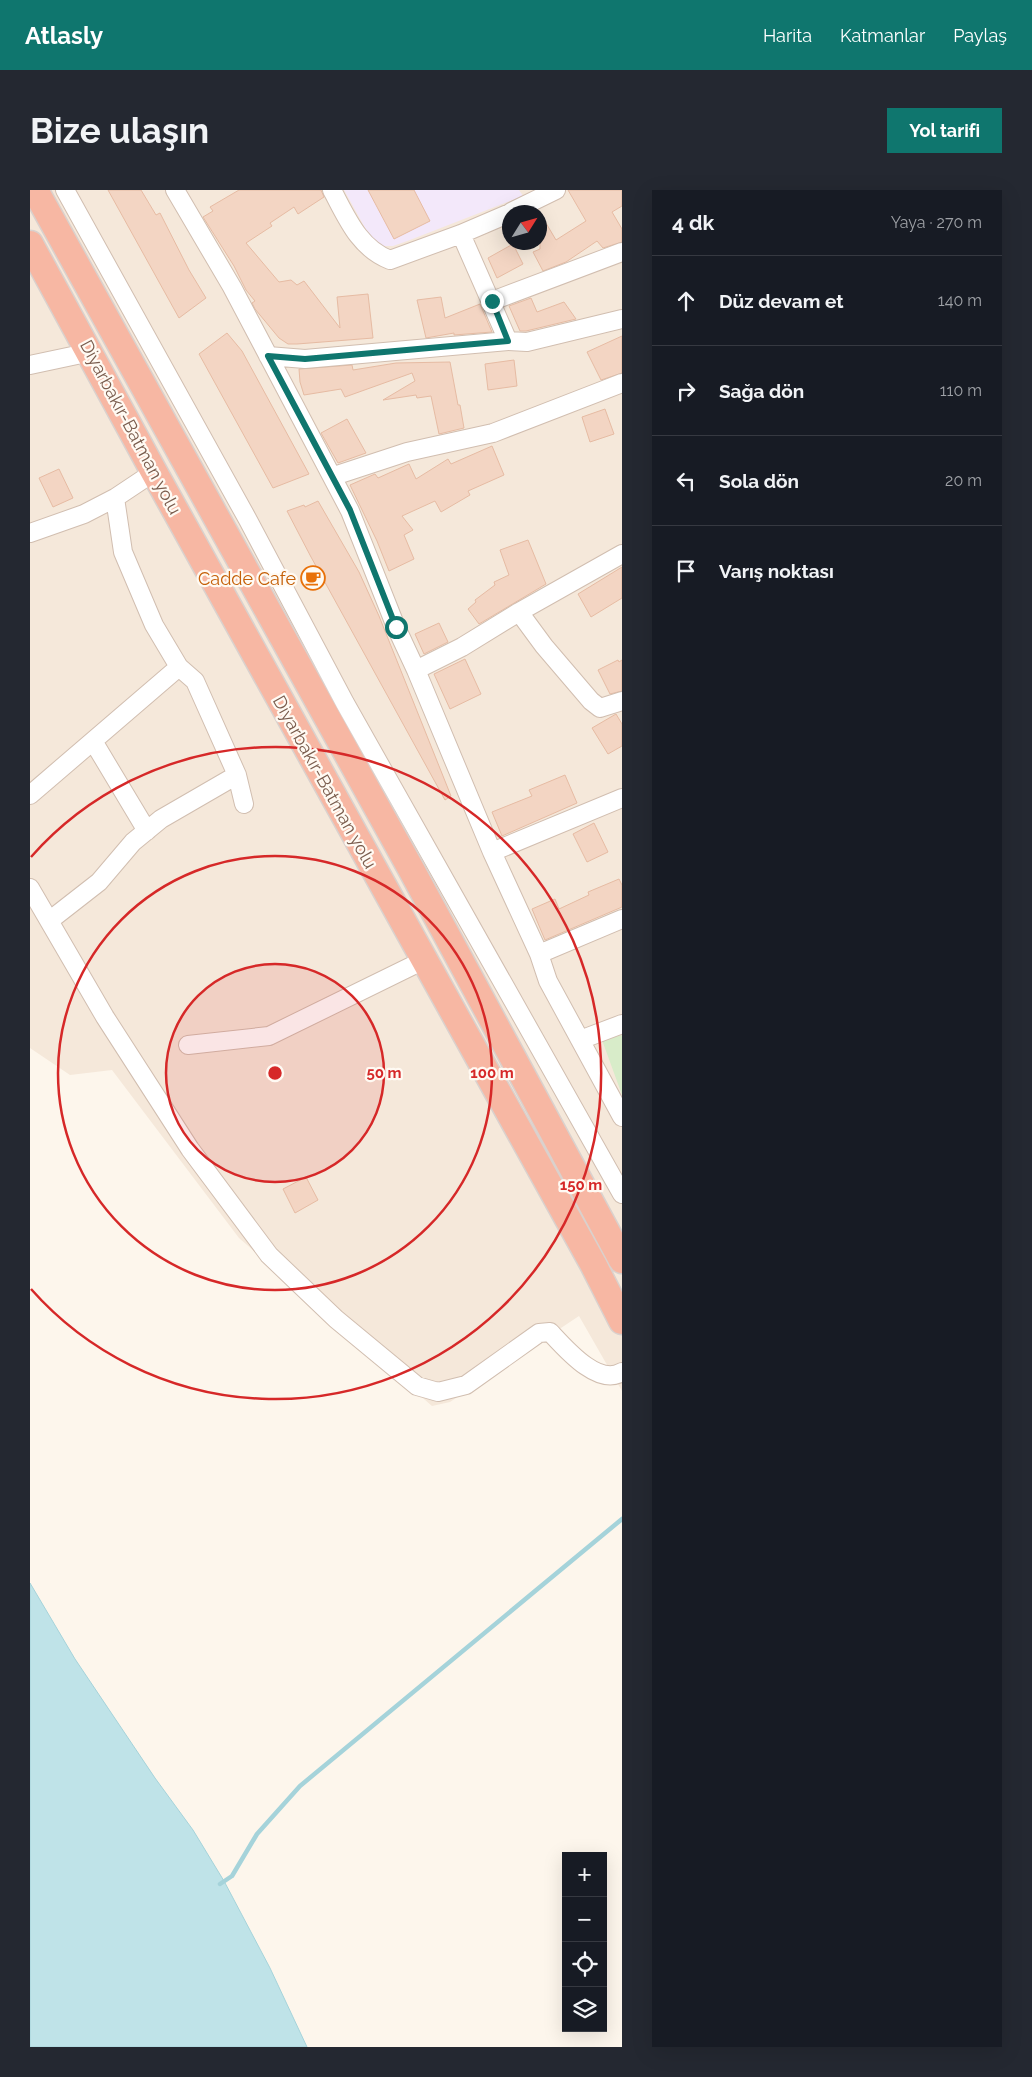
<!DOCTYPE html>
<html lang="tr">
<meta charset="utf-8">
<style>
body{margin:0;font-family:Raleway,sans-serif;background:#242831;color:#f1f3f6}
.controls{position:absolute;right:15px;bottom:15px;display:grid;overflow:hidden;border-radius:0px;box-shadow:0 5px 20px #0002}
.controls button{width:45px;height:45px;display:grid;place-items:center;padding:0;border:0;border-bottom:1px solid #363941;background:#171b24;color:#f1f3f6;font:25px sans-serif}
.compass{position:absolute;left:472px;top:15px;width:45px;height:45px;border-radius:50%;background:#171b24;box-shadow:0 5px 20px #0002;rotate:53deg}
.stop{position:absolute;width:15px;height:15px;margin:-11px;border:4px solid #0f766e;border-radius:50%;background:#fff}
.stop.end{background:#0f766e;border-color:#fff;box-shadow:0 1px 5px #0008}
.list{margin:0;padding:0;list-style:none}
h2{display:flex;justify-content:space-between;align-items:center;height:65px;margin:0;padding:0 20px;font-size:21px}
h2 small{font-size:16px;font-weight:400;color:#9ea1a6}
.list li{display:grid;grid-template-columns:32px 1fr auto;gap:15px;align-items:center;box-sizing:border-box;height:90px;padding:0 20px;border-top:1px solid #363941}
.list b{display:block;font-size:19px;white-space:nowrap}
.list em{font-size:16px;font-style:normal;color:#9ea1a6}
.icon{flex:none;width:28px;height:28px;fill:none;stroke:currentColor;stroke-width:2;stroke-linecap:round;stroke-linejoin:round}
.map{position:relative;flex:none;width:592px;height:1857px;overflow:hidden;border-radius:0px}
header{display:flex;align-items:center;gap:30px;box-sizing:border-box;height:70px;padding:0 25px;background:#0f766e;color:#fff}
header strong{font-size:24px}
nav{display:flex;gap:28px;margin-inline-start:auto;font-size:18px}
.intro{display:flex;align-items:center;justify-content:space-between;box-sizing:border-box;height:120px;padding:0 30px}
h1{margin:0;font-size:35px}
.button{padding:12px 22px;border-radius:0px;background:#0f766e;color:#fff;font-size:18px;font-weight:700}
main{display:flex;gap:30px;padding:0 30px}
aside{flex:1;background:#171b24;border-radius:0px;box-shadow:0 5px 20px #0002}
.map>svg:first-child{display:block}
</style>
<header>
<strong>Atlasly</strong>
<nav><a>Harita</a><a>Katmanlar</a><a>Paylaş</a></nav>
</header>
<div class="intro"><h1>Bize ulaşın</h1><a class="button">Yol tarifi</a></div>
<main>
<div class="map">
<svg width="592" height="1857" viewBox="0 0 592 1857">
<rect width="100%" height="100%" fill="#fdf6ec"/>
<path fill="#f5e8da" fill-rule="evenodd" d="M0,0H592V1201L549,1126L420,1212L402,1216L209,1048L82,880L40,885L0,858ZM480,22H510V52H480Z"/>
<path fill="#f3e8fa" d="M314,0H489L493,6L380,50L363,56H345Z"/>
<path fill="#d8ecc9" d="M592,845V905L572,850Z"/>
<path fill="#bfe3e8" stroke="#a5d3da" d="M0,1393L45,1469L125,1588L163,1640L194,1691L240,1778L277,1857H0Z"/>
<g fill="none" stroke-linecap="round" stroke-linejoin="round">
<path stroke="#a5d3da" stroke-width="4.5" d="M190,1694L202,1686L227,1644L270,1596L592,1329"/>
</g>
<path fill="#f3d5c3" stroke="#e6bba3" d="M78,0H111L126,25L130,23L159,80L176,108L149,128Z
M209,0H291L294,7L268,24L264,17L240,33L242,36L216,53L249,92L261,90L267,95L274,91L310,138L307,107L338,104L343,148L267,154H258L249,148L225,119L222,113L225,111L216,100L204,76L173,27L183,21L180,17Z
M338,0H384L400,31L364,49Z
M538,0H592V16L582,22L592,39V52L573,58L567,51L536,72L513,81L503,62L510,59V23L526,50L556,31Z
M483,54L493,74L467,88L458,68Z
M411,107L415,128L450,114L462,142L424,145V143L396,148L387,110Z
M501,108L507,122L534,112L546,129L496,141H490L479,116Z
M197,143L212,161L279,284L243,298L169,164Z
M592,146V183L571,190L557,162Z
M484,170L487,196L458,200L455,174Z
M420,172L428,215H430L434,238L409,244L401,206L387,208L386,205L353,210L385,191L382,183L315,207L311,199L274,205L270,192L269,179L322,175L323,180L366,173Z
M575,219L584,244L560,252L552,227Z
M317,229L336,263L308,273L291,243Z
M462,256L474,285L438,301L440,305L411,322L405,311L372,326L383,340L374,345L384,369L359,381L347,351L320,295L345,284L348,288L379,274L386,289L418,269L421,274Z
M29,279L43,308L23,317L9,288Z
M288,311L329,382L349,426L421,606L415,610L281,367L257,321L274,315L275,317Z
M498,350L516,394L449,434L438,419L446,412L445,410L465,395L464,392L479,385L470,360Z
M592,377V408L561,427L548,404Z
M409,433L418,452L394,464L385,444Z
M435,469L451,504L420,519L404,484Z
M588,470L589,472L592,470V501L580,504L568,480Z
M586,524L592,534V556L578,564L562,538Z
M535,585L547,613L472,646L462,622L502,606L499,600Z
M564,633L578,662L557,672L543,644Z
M589,689L592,695V717L515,750L502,719L525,709L529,719L559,705L558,702Z
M276,987L288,1010L265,1023L253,999Z"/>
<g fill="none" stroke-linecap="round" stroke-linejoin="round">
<g stroke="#d1beb0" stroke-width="20">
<path id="minor" d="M35,0L218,330L315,513L592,1004
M145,0L202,97L320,321L366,437L386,480L462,662L509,764L518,791L592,927
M302,0C317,28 329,58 360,70L431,44L480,23
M481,22L526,0
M431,44L478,151
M462,111L592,62
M238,166L275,169L478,151L497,152L592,129
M0,175L61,162
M124,282L85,308L93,362L124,435L149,477L165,491L207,585L214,614
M304,286L377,262L463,243L592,193
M0,343L54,324L85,308
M489,422L514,456L561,511L570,518L592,511
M386,480L432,457L489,422L592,364
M63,551L117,641
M0,605L149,477
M462,662L592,608
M0,698L75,827L160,959L239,1065L306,1129L387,1196L408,1202L436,1195L509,1143L520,1142C535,1158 568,1197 592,1182
M19,731L69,692L103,652L131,629L207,585
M509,764L592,729
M550,850L592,834
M158,855L239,846L394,770"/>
</g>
<g stroke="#dad1cd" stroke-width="29">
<path id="highway" d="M5,0L381,679L592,1070
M0,54L124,282L563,1074L592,1131"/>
</g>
<use href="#minor" stroke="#fff" stroke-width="18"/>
<use href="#highway" stroke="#f7b7a3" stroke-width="26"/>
</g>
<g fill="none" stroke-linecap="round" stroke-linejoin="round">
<path stroke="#0f766e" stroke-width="6" d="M366,437L320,320L238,166L275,169L478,151L462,111"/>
</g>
<circle cx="245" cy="883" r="109" fill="#d62828" fill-opacity=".12"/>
<g fill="none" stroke="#d62828" stroke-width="2.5">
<circle cx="245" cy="883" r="109"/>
<circle cx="245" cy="883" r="217"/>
<path d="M1 667A326 326 0 1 1 1 1099"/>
</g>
<defs>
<g id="cafe-ring" transform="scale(1.25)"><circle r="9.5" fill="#fffaf3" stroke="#e8710a" stroke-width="1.5"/><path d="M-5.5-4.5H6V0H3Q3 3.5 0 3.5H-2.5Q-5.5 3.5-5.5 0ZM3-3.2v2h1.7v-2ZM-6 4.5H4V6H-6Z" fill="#e8710a"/></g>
</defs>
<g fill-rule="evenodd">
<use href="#cafe-ring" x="283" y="388"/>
</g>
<g text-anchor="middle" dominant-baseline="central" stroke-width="4.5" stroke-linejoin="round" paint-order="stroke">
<g font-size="18" fill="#7a5c4d" stroke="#fffaf3">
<text transform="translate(101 237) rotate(62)">Diyarbakır-Batman yolu</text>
<text transform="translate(295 592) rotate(61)">Diyarbakır-Batman yolu</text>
</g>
<g font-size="18" fill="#c56008" stroke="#fffaf3" text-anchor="end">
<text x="266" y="388">Cadde Cafe</text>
</g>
</g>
<circle cx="245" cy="883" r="8" fill="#d62828" stroke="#fffaf3" stroke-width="2.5"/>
<g font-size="15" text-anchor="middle" font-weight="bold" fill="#d62828" stroke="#fffaf3" stroke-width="4.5" stroke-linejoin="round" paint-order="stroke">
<text x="354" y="888">50 m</text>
<text x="462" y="888">100 m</text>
<text x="551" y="1000">150 m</text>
</g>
</svg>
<div class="controls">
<button>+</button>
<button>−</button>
<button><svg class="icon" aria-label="locate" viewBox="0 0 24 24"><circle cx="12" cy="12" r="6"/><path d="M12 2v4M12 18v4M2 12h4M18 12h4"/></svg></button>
<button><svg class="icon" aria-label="layers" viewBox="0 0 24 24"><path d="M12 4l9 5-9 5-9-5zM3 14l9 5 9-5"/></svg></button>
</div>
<svg class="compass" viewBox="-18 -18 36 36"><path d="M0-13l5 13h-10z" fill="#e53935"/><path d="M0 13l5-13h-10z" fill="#9ea1a6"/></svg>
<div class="stop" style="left:366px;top:437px"></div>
<div class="stop end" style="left:462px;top:111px"></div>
</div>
<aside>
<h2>4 dk<small>Yaya · 270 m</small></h2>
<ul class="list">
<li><svg class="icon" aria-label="ahead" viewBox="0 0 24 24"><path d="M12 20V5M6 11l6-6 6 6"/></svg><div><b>Düz devam et</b></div><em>140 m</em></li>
<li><svg class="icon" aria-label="right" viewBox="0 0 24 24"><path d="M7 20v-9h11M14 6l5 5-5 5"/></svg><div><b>Sağa dön</b></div><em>110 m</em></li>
<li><svg class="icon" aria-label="left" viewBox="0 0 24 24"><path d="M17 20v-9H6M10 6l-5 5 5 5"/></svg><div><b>Sola dön</b></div><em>20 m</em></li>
<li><svg class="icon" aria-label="arrive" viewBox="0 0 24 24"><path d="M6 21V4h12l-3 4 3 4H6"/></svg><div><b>Varış noktası</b></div></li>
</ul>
</aside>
</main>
